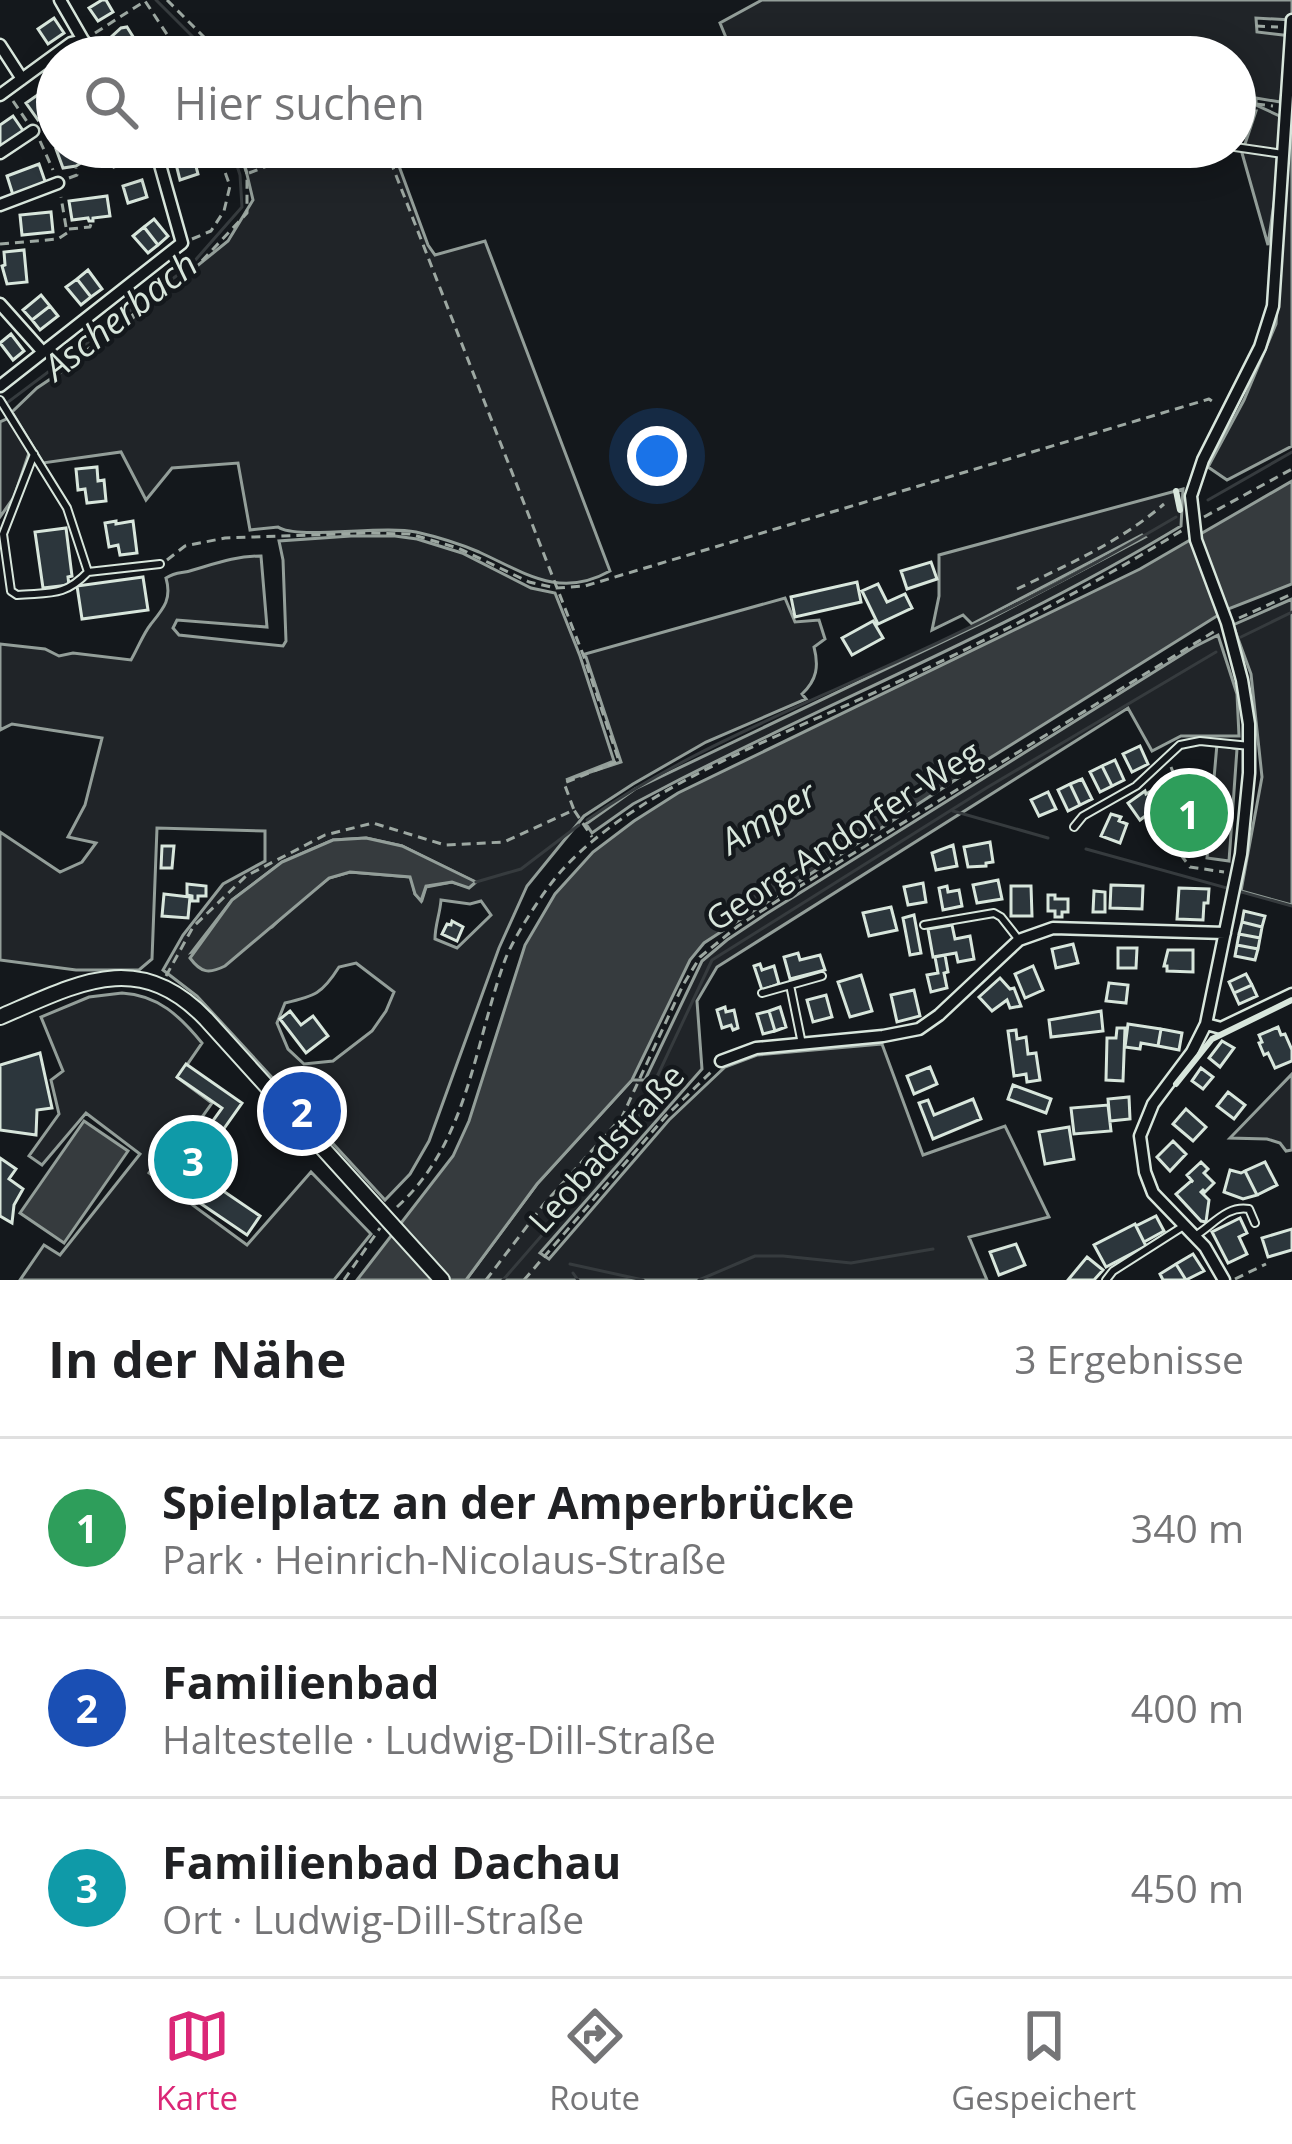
<!DOCTYPE html>
<html lang="de">
<meta charset="utf-8">
<style>
body{margin:0;font-family:"Open Sans",sans-serif;background:#f2f2f2;color:#202124}
.you{position:absolute;left:657px;top:456px;width:42px;height:42px;margin:-30px;border:9px solid #fff;border-radius:50%;background:#1a73e8;box-shadow:0 0 0 18px #1a73e833}
.badge{display:grid;place-items:center;width:78px;height:78px;border-radius:50%;background:#db2777;color:#fff;font-size:39px;font-weight:700}
.pin{position:absolute;translate:-50% -50%;border:6px solid #fff;box-shadow:0 3px 12px #0006}
.list{margin:0;padding:0;list-style:none}
h2{display:flex;justify-content:space-between;align-items:center;height:156px;margin:0;padding:0 48px;font-size:51px}
h2 small{font-size:39px;font-weight:400;color:#757577}
.list li{display:grid;grid-template-columns:78px 1fr auto;gap:36px;align-items:center;box-sizing:border-box;height:180px;padding:0 48px;border-top:3px solid #e0e0e0}
.list b{display:block;font-size:45px;white-space:nowrap}
.list p{margin:0;font-size:39px;white-space:nowrap;color:#757577}
.list em{font-size:39px;font-style:normal;color:#757577}
.icon{flex:none;width:66px;height:66px;fill:none;stroke:currentColor;stroke-width:2;stroke-linecap:round;stroke-linejoin:round}
.map{position:relative;flex:none;width:1292px;height:1280px;overflow:hidden}
.search{position:absolute;background:#fff;box-shadow:0 6px 30px #0003;left:36px;right:36px;top:36px;height:132px;display:flex;align-items:center;gap:30px;box-sizing:border-box;padding:0 42px;border-radius:66px;color:#757577;font-size:45px}
.sheet{height:696px;background:#fff}
nav{display:flex;justify-content:space-around;align-items:center;box-sizing:border-box;height:168px;border-top:3px solid #e0e0e0;background:#fff;font-size:33px;color:#757577}
nav a{display:grid;justify-items:center;gap:6px}
nav .on{color:#db2777}
.map>svg:first-child{display:block}
</style>
<div class="map">
<svg width="1292" height="1280" viewBox="0 0 1292 1280">
<rect width="100%" height="100%" fill="#14181c"/>
<path fill="#202428" stroke="#939e99" stroke-width="3" fill-rule="evenodd" d="M762,0H1292V20L1256,18L1257,32L1291,36L1280,102L1256,98V105L1286,119L1268,245L1242,153L1256,111H1235V57H877L869,52L804,57H734L720,23Z
M1292,96V446L1227,480L1208,467L1244,400L1276,324Z
M294,147H392L428,245L435,255L485,241L610,571C560,599 525,573 479,552C458,543 438,537 416,532C382,525 297,540 278,527L250,530L238,463L172,468L146,500L121,452L43,463L12,412L37,388L88,354L228,241L253,200L245,166Z
M9,418L29,453L14,497L0,517V422Z
M1183,489L1181,526C1018,625 840,697 671,784L633,804L592,833L586,824L635,789L982,623L1145,537L1142,535L972,624L963,615L932,630L939,596V555Z
M351,536H395L417,539L462,553L531,588L555,593L580,656L614,761L566,780L621,762L585,654L785,598L795,622L819,620L825,639L814,647C819,666 817,680 802,694L806,699L706,742L633,784L584,816L527,886L499,948L429,1141L410,1174L385,1200L197,996L163,970L183,935L223,884L265,861V831L157,828L152,959L139,970H76L0,960V832L60,872L82,862L96,843L68,837L85,805L102,738L12,724L0,730V644L45,649L59,656L73,653L131,660C138,648 143,634 151,624C164,608 172,599 166,578C177,571 182,574 193,570C217,563 236,556 261,556L267,627L177,620L173,628L179,635L283,646L286,641L283,560L279,541ZM366,838L402,846L475,882L469,887L452,882L426,887L422,900L415,894L411,877L350,872L329,878L290,909L272,927L192,952L232,900L282,862L333,840ZM441,900L470,904L481,901L491,915L457,948L435,939C435,925 440,914 441,900ZM356,963L394,992L386,1011L372,1031L333,1061L304,1064L288,1049L277,1023L285,1003C315,996 322,994 339,967Z
M1292,599V905L1241,891L1262,777L1251,674L1233,625Z
M1218,635L1237,694L1239,736H1181L1152,751L1128,708L717,967L697,1001L702,1069L540,1253L549,1259L669,1120L725,1067L757,1055L882,1044L923,1155L1005,1126L1049,1217L969,1237L987,1280H466L537,1184L632,1080H645L702,961L727,940L766,914L1194,647Z
M1217,744L1237,749L1229,861L1207,858Z
M122,993C158,995 180,1016 202,1043L178,1078L212,1103L172,1159L162,1153L149,1173L247,1245L311,1172L371,1234L334,1280H20L44,1245L60,1255L140,1154L86,1113L42,1165L29,1156L59,1114L51,1080L63,1071L41,1017L89,997Z
M1292,1074V1150L1286,1151L1280,1143L1267,1139L1230,1138Z"/>
<path fill="#363b3e" stroke="#939e99" stroke-width="3" d="M1292,481V584L1228,609L966,773L704,943L690,960L632,1080L537,1184L466,1280H357L453,1156L469,1121L525,945L555,894L593,852L634,821L678,793L1140,569Z
M366,838L402,846L476,882L469,888L452,882L426,886L421,901L415,894L410,877L350,872L329,878L225,966C209,974 201,973 190,958L232,900L282,862L333,840Z
M84,1121L128,1151L64,1243L20,1213Z"/>
<g fill="none" stroke-linecap="round" stroke-linejoin="round">
<path stroke="#363b3e" stroke-width="3" d="M156,0L197,41L202,57
M0,408L191,265L242,207L240,175L231,147
M1208,500L1292,452
M1241,637L1292,612
M953,811L1048,838
M587,820C669,762 764,722 856,680C965,632 1073,578 1176,517
M1086,849L1292,906
M476,882L521,869L579,825
M570,1264L643,1280
M573,1273L578,1280
M503,1280L630,1134L712,960L988,787L1216,652
M699,1280L755,1256H783L851,1263L933,1249"/>
</g>
<path fill="#2c363c" stroke="#d8e6dc" stroke-width="3" d="M102,0H106L113,12L98,21L89,8Z
M54,18L64,33L48,44L38,29Z
M127,27L137,43L120,54L110,38L121,28Z
M49,87L57,98V107L47,118L46,115L38,120L26,103Z
M13,116L24,132L0,148V125Z
M62,147H84L89,158L76,166L63,168L56,149Z
M116,147H130L132,153L140,151L142,159L114,167L109,149Z
M1048,147H1100V150H1070V155H1054V149Z
M193,155L198,174L180,180L175,160Z
M39,164L46,184L13,195L7,176Z
M142,180L147,197L128,203L123,186Z
M107,196L110,216L93,218V221H89L88,218L72,220L69,201Z
M51,212L53,232L22,235L20,215Z
M154,219L168,236L158,245L144,227Z
M144,227L158,245L148,253L133,236Z
M24,250L27,282L7,284L2,266L5,265L4,252Z
M88,270L102,289L91,297L77,279Z
M77,279L91,297L81,305L66,287Z
M41,295L50,306L32,320L23,310Z
M50,306L58,316L40,330L32,320Z
M11,334L24,351L13,360L0,343Z
M97,467L98,481L104,480L106,501L87,503L85,489L78,490L76,469Z
M116,521V524L133,521L137,553L120,555L118,545L109,547L105,523Z
M66,528L72,576L68,577L69,585L43,588L35,532Z
M931,562L937,579L907,589L901,571Z
M143,577L148,610L82,619L77,586Z
M857,582L861,602L795,617L791,597Z
M878,584L887,602L905,594L912,608L878,624L862,591Z
M873,621L883,638L852,655L842,638Z
M1140,746L1148,764L1132,772L1123,754Z
M1115,760L1124,780L1112,786L1102,766Z
M1102,766L1112,786L1100,792L1090,772Z
M1082,779L1092,799L1080,805L1070,784Z
M1070,784L1080,805L1068,811L1058,790Z
M1145,791L1146,794L1151,791L1156,799L1152,801L1156,808L1140,820L1128,803Z
M1048,792L1056,809L1039,816L1031,800Z
M1111,814L1121,817L1119,821L1127,824L1120,843L1101,836Z
M990,842L993,862L986,863V866L968,867L964,847Z
M953,845L957,866L936,870L932,853Z
M162,846H174L172,868H161Z
M998,880L1002,899L977,903L973,885Z
M923,883L926,902L908,905L904,887Z
M187,884L206,886V896H198V901H192V896L187,895Z
M1111,885L1143,886L1142,909L1110,908Z
M947,886L948,892L959,890L962,906L943,910L939,888Z
M1011,886H1031L1032,916H1011Z
M1179,888L1209,889L1208,903H1204L1203,920L1177,919Z
M1094,891L1105,892V912H1093Z
M164,894L190,897L188,918L162,916Z
M1048,895H1055V899H1068V912H1062V917H1055V911H1048Z
M891,907L897,930L869,936L863,913Z
M1244,911L1265,916L1262,927L1242,922Z
M914,915L921,953L910,955L903,918Z
M452,921L463,927L457,941L442,934L447,924L451,925Z
M1242,922L1262,927L1260,938L1239,934Z
M952,925L955,939L970,936L974,959L958,962L956,953L933,957L928,929Z
M1239,934L1260,938L1258,949L1237,945Z
M1073,944L1078,963L1056,968L1052,949Z
M1237,945L1258,949L1255,960L1235,956Z
M1118,948H1137L1136,968H1118Z
M1168,950H1193V972L1167,971V966H1164Z
M798,953L800,960L820,955L825,970L790,979L784,957Z
M945,955L948,972L944,973L947,988L931,992L927,975L938,973L935,957Z
M760,964L762,970L774,966L779,984L762,990L754,966Z
M1033,966L1043,990L1025,998L1015,974Z
M1246,974L1252,985L1234,993L1229,982Z
M861,975L872,1011L850,1017L838,982Z
M1000,978L1010,989L1014,988L1021,1006L1010,1008L1007,1000L992,1011L979,997Z
M1109,983L1128,985L1126,1003L1106,1001Z
M1252,985L1257,996L1239,1004L1234,993Z
M914,990L920,1016L897,1022L891,995Z
M826,995L832,1017L813,1022L807,1000Z
M725,1007L726,1012L734,1010L738,1028L733,1030L731,1025L722,1028L717,1010Z
M780,1007L786,1027L775,1031L769,1011Z
M290,1011L301,1025L313,1016L328,1036L306,1053L280,1019Z
M769,1011L775,1031L763,1034L757,1014Z
M1101,1011L1103,1031L1051,1037L1049,1020Z
M1128,1024L1161,1029L1158,1046L1141,1043L1140,1049L1125,1047Z
M1278,1027L1281,1035L1285,1034L1292,1050V1061L1275,1068L1268,1053L1264,1055L1259,1043L1262,1042L1259,1035Z
M1117,1028H1125L1123,1081L1106,1080L1107,1038H1116Z
M1161,1029L1182,1033L1179,1050L1158,1046Z
M1016,1030L1017,1039L1026,1037L1028,1054L1036,1053L1040,1080L1027,1082L1026,1074L1014,1076L1008,1031Z
M1222,1041L1234,1048L1220,1067L1209,1058Z
M40,1053L52,1108L37,1110L36,1135L0,1130V1065Z
M186,1064L242,1103L194,1171L260,1216L247,1235L169,1182L222,1108L177,1077Z
M930,1067L937,1084L914,1094L907,1076Z
M1201,1068L1213,1077L1203,1089L1192,1081Z
M1013,1085L1051,1099L1046,1113L1008,1099Z
M1228,1092L1245,1105L1234,1119L1217,1106Z
M1129,1097L1130,1119L1110,1121L1108,1099Z
M973,1099L981,1119L933,1139L919,1103L928,1100L934,1115Z
M1108,1105L1111,1131L1074,1134L1071,1108Z
M1186,1109L1206,1127L1193,1141L1173,1124Z
M1069,1127L1074,1159L1045,1164L1039,1132Z
M1173,1141L1186,1154L1170,1171L1157,1157Z
M0,1158L16,1169L9,1179L23,1189L14,1205L12,1223L0,1216Z
M1201,1162L1208,1169L1204,1173L1214,1183L1205,1192L1203,1190L1201,1192L1209,1200L1206,1222L1201,1221L1176,1194L1191,1181L1193,1182L1187,1175Z
M1265,1162L1277,1185L1257,1195L1245,1171Z
M1230,1170L1241,1173L1245,1171L1257,1195L1243,1199L1224,1192Z
M1156,1216L1164,1231L1144,1242L1136,1226Z
M1240,1218L1247,1233L1239,1237L1247,1254L1228,1263L1212,1232Z
M1135,1224L1146,1246L1106,1267L1094,1245Z
M1292,1229V1250L1268,1257L1262,1238Z
M1016,1244L1025,1265L999,1275L990,1252Z
M1193,1254L1204,1271L1186,1280L1176,1264Z
M1087,1257L1103,1270L1094,1280H1068Z
M1176,1264L1186,1280H1163L1160,1274Z"/>
<g fill="none" stroke-linecap="round" stroke-linejoin="round">
<g stroke="#d8e6dc" stroke-width="10">
<path id="service" d="M1235,147L1283,154
M1110,156L1124,158L1158,147
M0,400L67,508L88,572L160,564
M34,454L3,534L11,591L17,595C50,592 64,597 88,572
M1074,827L1083,816L1136,786L1180,745L1200,741L1250,746
M924,925L994,913L1001,917L1019,940
M790,985L802,1044
M762,993L822,976
M210,1149L217,1154
M1195,1236C1213,1225 1227,1205 1249,1209L1255,1223
M1106,1280L1113,1271L1182,1227"/>
</g>
<g stroke="#d8e6dc" stroke-width="15">
<path id="minor" d="M60,0L83,40L100,57
M0,45L22,79
M0,95L71,43L83,40
M0,153L33,131
M0,205L58,183
M0,304L42,351
M0,386L182,243L155,147
M1206,1024L1221,1028L1292,994
M721,1061L756,1048L883,1036L919,1029L939,1015L1019,940L1053,928L1225,933
M1224,1280L1205,1247L1153,1193L1145,1172L1140,1136L1153,1104L1192,1052L1206,1024L1241,854L1249,773V724L1242,680L1227,623L1196,540L1191,496L1203,460L1260,347L1273,306L1292,20"/>
</g>
<g stroke="#d8e6dc" stroke-width="18">
<path id="tertiary" d="M0,1017C77,984 138,948 206,1019L442,1280"/>
</g>
<path stroke="#9da8a2" stroke-width="3" stroke-dasharray="9 6" stroke-linecap="butt" d="M167,0L204,37L210,57
M1256,26L1278,27
M95,33L145,1L182,57
M13,101L28,123
M1256,104L1273,106
M43,131L53,124L50,118
M40,141L53,170
M385,147L584,657L619,761L564,783L574,810
M249,173L317,147
M69,178L77,175L76,168
M69,229L90,227L91,224
M192,239L211,231L224,211L230,186L216,147
M0,244L58,239L67,233L61,197
M51,363L57,373L199,264L247,213V174L238,147
M1204,517L1292,469
M167,560L185,546L225,538L368,533L410,534L458,548L529,582L556,588L585,586L1209,399L1216,404
M1017,589C1069,564 1120,542 1164,504
M1239,618L1292,594
M1171,767L1184,800L1181,855L1190,867L1224,872
M166,976L193,927L246,876L325,835L373,823L445,845L504,842L574,810L592,837
M397,1207C468,1143 474,1045 505,960C514,936 546,887 564,868C639,787 779,737 880,690C985,642 1087,589 1186,528
M1235,1279L1266,1264
M344,1280L380,1228
M486,1280L544,1204L622,1117L683,985L700,957L738,926L802,885L1215,631
M524,1280L666,1116L712,1071"/>
<use href="#service" stroke="#14181c" stroke-width="6"/>
<use href="#minor" stroke="#14181c" stroke-width="10"/>
<use href="#tertiary" stroke="#14181c" stroke-width="14"/>
<path stroke="#d8e6dc" stroke-width="6" d="M1176,491L1180,510
M1176,1084L1212,1039L1292,1000"/>
</g>
<g text-anchor="middle" dominant-baseline="central" stroke-width="9" stroke-linejoin="round" paint-order="stroke">
<g font-size="33" fill="#d8e6dc" stroke="#14181c">
<text transform="translate(843 835) rotate(-33)">Georg-Andorfer-Weg</text>
<text transform="translate(606 1148) rotate(-48)">Leobadstraße</text>
</g>
<g font-size="36" font-style="italic" fill="#d8e6dc" stroke="#14181c">
<text transform="translate(120 315) rotate(-38)">Ascherbach</text>
<text transform="translate(768 817) rotate(-31)">Amper</text>
</g>
</g>
</svg>
<div class="you"></div>
<div class="pin badge" style="left:1189px;top:813px;background:#2e9e5b">1</div>
<div class="pin badge" style="left:302px;top:1111px;background:#1a4fb4">2</div>
<div class="pin badge" style="left:193px;top:1160px;background:#0f9aa8">3</div>
<div class="search"><svg class="icon" aria-label="search" viewBox="0 0 24 24"><circle cx="10" cy="10" r="6"/><path d="M15 15l6 6"/></svg>Hier suchen</div>
</div>
<section class="sheet">
<h2>In der Nähe<small>3 Ergebnisse</small></h2>
<ul class="list">
<li><span class="badge" style="background:#2e9e5b">1</span><div><b>Spielplatz an der Amperbrücke</b><p>Park · Heinrich-Nicolaus-Straße</p></div><em>340 m</em></li>
<li><span class="badge" style="background:#1a4fb4">2</span><div><b>Familienbad</b><p>Haltestelle · Ludwig-Dill-Straße</p></div><em>400 m</em></li>
<li><span class="badge" style="background:#0f9aa8">3</span><div><b>Familienbad Dachau</b><p>Ort · Ludwig-Dill-Straße</p></div><em>450 m</em></li>
</ul>
</section>
<nav>
<a class="on"><svg class="icon" aria-label="map" viewBox="0 0 24 24"><path d="M3 6l6-2 6 2 6-2v14l-6 2-6-2-6 2zM9 4v14M15 6v14"/></svg>Karte</a>
<a><svg class="icon" aria-label="directions" viewBox="0 0 24 24"><path d="M12 3l9 9-9 9-9-9zM9 14v-3h6M13 9l2 2-2 2"/></svg>Route</a>
<a><svg class="icon" aria-label="saved" viewBox="0 0 24 24"><path d="M7 4h10v16l-5-4-5 4z"/></svg>Gespeichert</a>
</nav>
